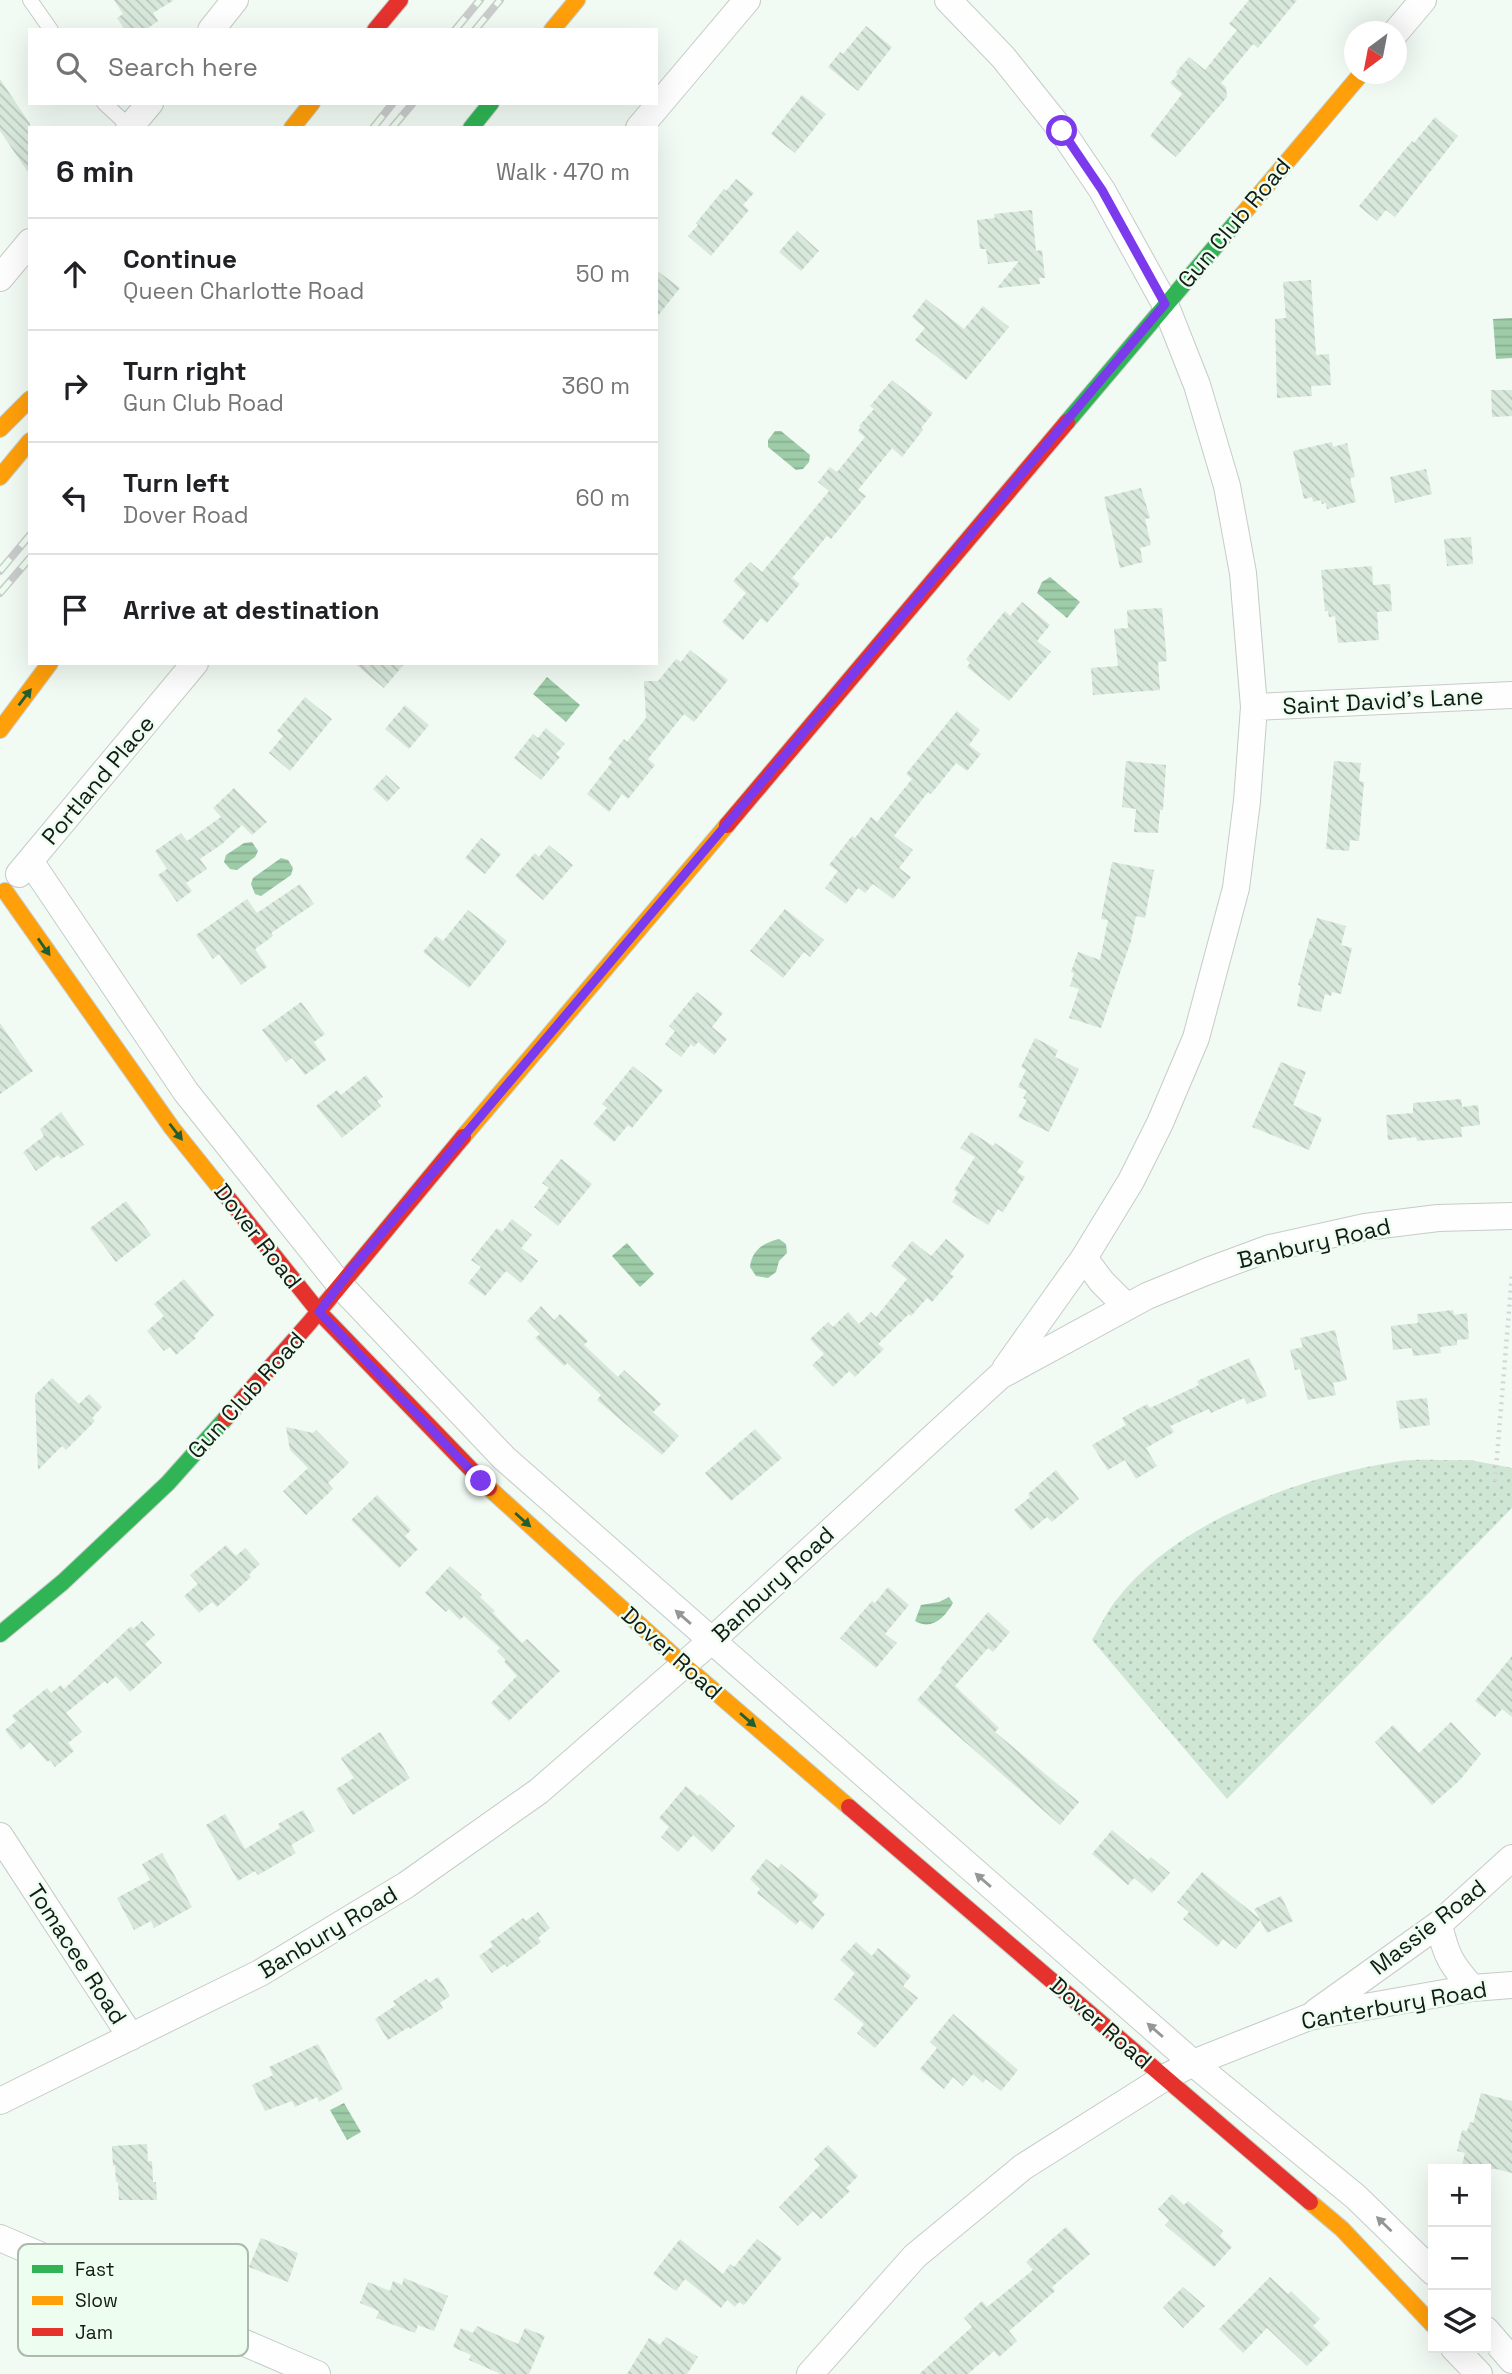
<!DOCTYPE html>
<meta charset="utf-8">
<style>
body{margin:0;font-family:"Space Grotesk",sans-serif;background:#f6f6f6;color:#202124}
.controls{position:absolute;right:21px;bottom:21px;display:grid;overflow:hidden;border-radius:0px;box-shadow:0 7px 28px #0002}
.controls button{width:63px;height:63px;display:grid;place-items:center;padding:0;border:0;border-bottom:2px solid #e0e0e0;background:#fff;color:#202124;font:35px sans-serif}
.compass{position:absolute;left:1344px;top:21px;width:63px;height:63px;border-radius:50%;background:#fff;box-shadow:0 7px 28px #0002;rotate:212deg}
.stop{position:absolute;width:21px;height:21px;margin:-16px;border:5px solid #7c3aed;border-radius:50%;background:#fff}
.stop.end{background:#7c3aed;border-color:#fff;box-shadow:0 2px 7px #0008}
.list{margin:0;padding:0;list-style:none}
h2{display:flex;justify-content:space-between;align-items:center;height:91px;margin:0;padding:0 28px;font-size:30px}
h2 small{font-size:23px;font-weight:400;color:#757577}
.list li{display:grid;grid-template-columns:46px 1fr auto;gap:21px;align-items:center;box-sizing:border-box;height:112px;padding:0 28px;border-top:2px solid #e0e0e0}
.list b{display:block;font-size:26px;white-space:nowrap}
.list p{margin:0;font-size:23px;white-space:nowrap;color:#757577}
.list em{font-size:23px;font-style:normal;color:#757577}
.icon{flex:none;width:38px;height:38px;fill:none;stroke:currentColor;stroke-width:2;stroke-linecap:round;stroke-linejoin:round}
.map{position:relative;flex:none;width:1512px;height:2374px;overflow:hidden}
.search{position:absolute;background:#fff;box-shadow:0 7px 28px #0002;left:28px;top:28px;width:630px;height:77px;display:flex;align-items:center;gap:18px;box-sizing:border-box;padding:0 24px;border-radius:0px;color:#757577;font-size:26px}
.panel{position:absolute;background:#fff;box-shadow:0 7px 28px #0002;left:28px;top:126px;width:630px;height:539px;border-radius:0px}
.map>svg:first-child{display:block}
</style>
<div class="map">
<svg width="1512" height="2374" viewBox="0 0 1512 2374">
<defs>
<pattern id="park-dots" width="8" height="8" patternUnits="userSpaceOnUse" patternTransform="scale(1.75)"><rect width="8" height="8" fill="#cee6d3"/><path d="M2 2h.1M6 6h.1" fill="none" stroke="#b0c5b4" stroke-width="1.8" stroke-linecap="round"/></pattern>
<pattern id="water-rules" width="6" height="5" patternUnits="userSpaceOnUse" patternTransform="scale(1.75)"><rect width="6" height="5" fill="#9ecca8"/><path d="M0 2.5h6" fill="none" stroke="#87af90"/></pattern>
<pattern id="building-back-hatch" width="6" height="6" patternUnits="userSpaceOnUse" patternTransform="scale(1.75)"><rect width="6" height="6" fill="#d8e8db"/><path d="M-1 5l2 2M0 0l6 6M5-1l2 2" fill="none" stroke="#b8c6bb"/></pattern>
</defs>
<rect width="100%" height="100%" fill="#f1faf3"/>
<path fill="url(#park-dots)" d="M1470,1460L1512,1468V1508L1227,1799L1092,1640C1100,1627 1107,1611 1117,1599C1178,1521 1299,1477 1395,1462C1419,1458 1445,1461 1470,1460Z"/>
<path fill="url(#water-rules)" d="M1512,318V358L1496,359L1493,319Z
M775,431H781L810,455L809,462L803,469L796,470L768,447V440Z
M1050,577L1080,602L1067,618L1037,593L1042,582Z
M547,677L580,705L566,722L533,694Z
M252,842L258,851L255,857L237,870L230,869L224,862L226,855L244,843Z
M281,858L288,860L293,868L291,875L261,896L255,894L251,884L253,878Z
M779,1239L786,1244L787,1253L779,1261L776,1272L768,1278L756,1276L750,1267C752,1250 763,1243 779,1239Z
M627,1243L654,1274L640,1287L612,1256Z
M949,1597L953,1603C945,1617 932,1631 915,1621L921,1605L939,1602Z
M344,2103L361,2132L347,2140L330,2110Z"/>
<path fill="url(#building-back-hatch)" d="M114,0H174L153,13L158,21L145,30H125L117,18L123,14Z
M1249,0H1297L1258,48L1253,44L1221,83L1226,87L1227,97L1176,157L1150,136L1182,94L1170,83L1178,74L1176,72L1189,57L1205,70L1237,30L1229,24Z
M866,26L892,47L858,91L828,67L840,52L843,54Z
M0,79L30,124V175L0,131Z
M802,95L826,114L795,153L771,134Z
M1435,117L1458,136L1395,217L1386,210L1377,221L1359,206L1412,141L1414,143Z
M736,179L754,193L743,205L749,210L711,256L688,236L698,225L696,223L724,189L726,191Z
M1032,210L1036,251L1042,250L1045,278H1039L1040,284L997,288L1019,261L988,264L986,249H980L977,220L995,218L994,214Z
M797,231L819,251L801,271L779,252Z
M656,270L680,288L656,318Z
M1311,280L1316,355L1329,354L1331,385L1311,386L1312,396L1277,398L1275,319L1286,318L1283,282Z
M926,299L964,329L983,306L1009,327L966,380L915,340L925,328L912,317Z
M892,380L933,413L921,428L923,430L902,457L892,448L858,490L866,496L831,539L827,536L792,578L800,584L767,623L761,618L743,640L722,622L746,593L733,581L750,562L762,572L829,491L818,482L830,467L837,472L865,437L858,431L861,427L859,426L874,409L870,406Z
M1491,390H1512V416L1492,417Z
M1332,442L1333,447L1347,443L1355,477L1350,478L1356,502L1327,509L1326,503L1322,504L1321,500L1313,502L1312,497L1304,499L1293,451Z
M1426,469L1432,494L1395,503L1390,477Z
M1141,488L1150,518L1145,519L1151,545L1140,548L1143,562L1120,568L1104,497Z
M1471,537L1473,564L1447,566L1444,539Z
M1372,566L1373,585L1390,584L1392,611L1377,612L1379,640L1338,643L1335,616L1329,617L1328,611H1325L1321,570Z
M1022,602L1050,625L1037,641L1051,652L1009,701L967,667L970,663L966,659L1005,611L1010,616Z
M1162,608L1167,661L1158,662L1160,690L1093,695L1091,668L1118,666L1114,629L1128,628L1127,610Z
M690,650L728,680L694,722L684,714L648,759L655,765L628,799L622,794L609,812L587,794L612,762L608,759L624,739L627,742L646,718L644,681H658L676,659L681,662Z
M354,663H405L384,688Z
M305,697L332,719L290,771L269,753L283,736L277,731Z
M405,705L429,725L409,749L385,729Z
M957,711L980,730L969,745L981,754L967,771L956,763L931,794L928,792L894,836L913,850L899,868L911,877L893,899L873,884L865,893L858,888L846,904L825,888L838,871L829,865L852,836L855,838L871,817L877,822L912,779L906,774Z
M546,728L565,744L556,754L560,757L541,780L514,758L533,734L538,738Z
M1126,761L1166,765L1163,810H1160L1158,833L1134,832L1136,809L1122,807Z
M1334,761L1361,763L1359,781L1364,782L1359,841L1350,840L1349,851L1326,849Z
M386,775L400,788L387,802L373,789Z
M234,788L267,822L252,835L242,825L222,844L200,859L207,869L186,883L192,891L177,902L158,875L167,869L155,851L181,833L187,841L221,817L213,808Z
M481,838L501,854L485,874L465,858Z
M549,845L573,865L543,900L515,876L535,853L539,857Z
M1112,862L1154,870L1145,918L1136,916L1131,941L1101,1028L1069,1018L1079,989L1070,986L1074,973L1071,972L1078,952L1100,960L1108,920L1101,919Z
M300,884L314,904L271,933L273,936L255,949L267,967L241,985L219,954L213,959L196,935L247,899L257,913Z
M785,909L824,940L810,957L804,952L783,978L750,951Z
M468,910L507,941L469,988L423,952L436,936L443,941Z
M1317,918L1346,926L1341,945L1352,948L1341,994L1332,992L1331,996L1325,994L1321,1012L1297,1006L1301,986L1298,985L1310,938H1312Z
M697,992L723,1013L712,1027L727,1039L714,1055L698,1042L694,1047L691,1044L681,1057L665,1044L675,1031L669,1026Z
M301,1002L325,1034L314,1042L326,1060L305,1075L292,1058L286,1062L262,1030Z
M0,1023L33,1071L0,1094Z
M1035,1038L1058,1050L1055,1057L1079,1069L1049,1132L1018,1117L1027,1100L1023,1098L1027,1091L1018,1087L1026,1070L1021,1067Z
M1281,1062L1306,1072L1293,1105L1322,1118L1309,1150L1252,1127Z
M633,1066L663,1090L632,1128L628,1125L614,1142L593,1124L607,1108L602,1104Z
M366,1075L383,1097L377,1101L381,1106L342,1138L316,1106L337,1090L341,1095Z
M1461,1099L1462,1107L1478,1105L1480,1125L1461,1127L1462,1137L1417,1141L1416,1137L1388,1140L1386,1115L1413,1113V1103Z
M61,1112L84,1145L61,1159L58,1155L36,1171L23,1152L44,1136L40,1129Z
M971,1132L993,1146L995,1143L1024,1162L1017,1172L1025,1177L1003,1212L998,1209L988,1225L952,1202L958,1192L954,1190L975,1157L960,1148Z
M561,1159L592,1184L558,1226L534,1207L549,1188L542,1183Z
M126,1201L151,1235L116,1262L90,1228Z
M512,1219L532,1235L521,1248L538,1261L521,1283L506,1271L485,1296L468,1283L481,1267L471,1260L497,1228L502,1232Z
M946,1239L965,1255L950,1274L954,1276L932,1302L927,1298L911,1316L909,1314L878,1344L884,1349L855,1377L849,1371L833,1387L812,1365L824,1354L810,1339L828,1322L833,1327L848,1312L859,1324L871,1312L876,1317L907,1279L891,1266L912,1241L931,1256Z
M184,1279L214,1315L194,1336L196,1338L176,1355L170,1347L164,1351L147,1331L164,1316L154,1304Z
M541,1306L554,1320L560,1314L588,1341L584,1345L618,1377L624,1370L661,1404L653,1412L679,1436L662,1455L597,1400L601,1395L567,1363L564,1366L535,1338L540,1334L527,1321Z
M1453,1310L1454,1315L1467,1313L1469,1339L1457,1340V1345L1440,1347L1441,1353L1413,1356L1412,1348L1393,1350L1391,1326L1418,1323L1417,1314H1419Z
M1335,1330L1347,1380L1333,1383L1336,1395L1308,1400L1300,1369L1295,1370L1290,1350L1303,1347L1300,1338Z
M1249,1358L1267,1396L1247,1404L1244,1398L1211,1413L1209,1409L1170,1426L1174,1432L1146,1448L1157,1466L1136,1479L1125,1460L1108,1470L1092,1445L1126,1425L1122,1418L1147,1404L1150,1408L1199,1385L1197,1381Z
M52,1378L79,1404L89,1394L102,1407L92,1418L95,1421L66,1450L62,1446L38,1470L35,1395Z
M1427,1398L1430,1425L1400,1429L1396,1401Z
M286,1427L313,1433L316,1430L349,1463L328,1483L333,1489L306,1515L283,1491L308,1468L290,1450Z
M755,1429L782,1458L731,1501L705,1473Z
M1056,1470L1079,1499L1052,1522L1047,1517L1031,1530L1014,1510L1030,1497L1028,1494Z
M377,1495L411,1530L405,1536L418,1549L399,1568L351,1520Z
M226,1545L236,1556L245,1548L260,1564L249,1574L251,1577L217,1607L212,1602L199,1613L184,1596L198,1584L190,1575Z
M450,1566L482,1595L480,1597L495,1611L493,1613L522,1643L527,1639L560,1671L509,1721L491,1703L517,1676L504,1662L506,1660L497,1651L500,1648L464,1616L460,1620L449,1609L446,1612L425,1593Z
M888,1587L909,1605L885,1634L897,1643L876,1668L840,1638L872,1601L875,1603Z
M988,1612L1010,1632L993,1652L988,1648L955,1686L999,1728L995,1732L1079,1802L1060,1825L917,1700L942,1671L940,1669Z
M142,1621L155,1635L145,1644L162,1663L130,1692L116,1676L107,1684L105,1681L66,1713L82,1732L68,1743L74,1751L55,1767L50,1760L47,1762L30,1742L21,1750L5,1730L16,1721L12,1716L47,1688L51,1693L61,1685L64,1689L131,1626L133,1629Z
M1512,1656V1717L1502,1709L1495,1717L1475,1701Z
M1451,1722L1481,1754L1460,1780L1432,1805L1375,1742L1393,1725L1419,1753Z
M380,1732L410,1778L353,1815L336,1789L354,1778L341,1758Z
M686,1786L698,1796L700,1794L735,1826L712,1852L693,1835L678,1852L661,1837L669,1827L659,1818Z
M303,1810L315,1831L291,1845L296,1853L258,1875L255,1871L238,1881L206,1825L225,1814L245,1849L280,1828L278,1824Z
M1112,1830L1148,1860L1151,1857L1170,1873L1152,1893L1134,1878L1128,1885L1092,1854Z
M162,1853L192,1907L154,1928L151,1921L134,1930L117,1898L150,1880L142,1864Z
M766,1859L778,1868L781,1864L819,1895L812,1903L825,1914L812,1930L800,1920L796,1925L757,1893L760,1889L750,1879Z
M1202,1872L1260,1919L1254,1909L1281,1896L1293,1921L1267,1933L1260,1920L1236,1949L1223,1939L1217,1947L1183,1919L1189,1912L1177,1902Z
M538,1912L550,1928L538,1938L541,1942L507,1967L505,1964L492,1973L479,1956L493,1946L490,1942L523,1918L526,1921Z
M856,1942L872,1956L878,1948L911,1976L903,1986L918,1998L875,2048L857,2033L864,2024L834,1999L855,1973L840,1960Z
M438,1977L450,1996L440,2003L443,2008L410,2029L409,2027L388,2040L375,2019L396,2005L393,2001L426,1979L429,1983Z
M953,2014L1018,2070L1001,2091L986,2079L983,2083L973,2074L963,2086L953,2077L944,2089L920,2069L937,2048L930,2042Z
M318,2044L343,2089L319,2102L317,2097L295,2107L292,2101L265,2111L252,2085L273,2075L269,2067Z
M1481,2093L1512,2101V2173L1496,2169H1461L1465,2153L1457,2151L1462,2130L1467,2131L1470,2122L1473,2123Z
M147,2144L148,2161H152L153,2182H156L157,2200H119L118,2182H116L115,2165L113,2166L112,2146Z
M828,2145L858,2176L846,2188L850,2191L821,2219L813,2211L798,2226L779,2207L820,2165L814,2159Z
M1172,2194L1184,2205L1188,2201L1223,2231L1220,2236L1232,2247L1214,2267L1165,2225L1169,2220L1158,2209Z
M1066,2227L1090,2254L1052,2287L1055,2291L1009,2331L1017,2341L999,2357L994,2351L968,2374H919L972,2327L964,2318L982,2301L987,2307L1033,2270L1026,2262Z
M261,2238L298,2253L288,2282L249,2267Z
M680,2239L723,2274L730,2264L734,2267L757,2239L782,2258L744,2305L739,2302L735,2307L727,2300L721,2308L685,2279L676,2291L653,2274Z
M1270,2277L1288,2294L1291,2291L1320,2319L1313,2326L1330,2343L1307,2366L1267,2328L1243,2353L1219,2329Z
M404,2278L448,2296L434,2331L418,2325L415,2333L376,2318L379,2311L360,2303L368,2282L390,2291L393,2281L402,2285Z
M1183,2287L1205,2306L1183,2328L1163,2307Z
M477,2326L518,2344L525,2328L545,2336L529,2374H501L469,2360L471,2355L453,2347L461,2328L473,2333Z
M666,2337L698,2357L687,2374H627L649,2338L660,2345Z"/>
<g fill="none" stroke-linecap="round" stroke-linejoin="round">
<g stroke="#c6ccc7" stroke-width="16">
<path id="lane" d="M30,0L51,30
M104,103L130,127"/>
</g>
<g stroke="#c6ccc7" stroke-width="28">
<path id="street" d="M948,0L1003,57L1062,131L1102,190L1165,304L1197,385L1227,486L1243,573L1254,707L1247,801L1236,888L1196,1038L1160,1123L1131,1181L1084,1258L1005,1369
M211,30L235,0
M1396,32L1423,0
M129,128L150,103
M639,128L747,0
M0,278L30,242
M1254,707L1512,695
M30,861L186,1092L340,1285L504,1458L1193,2063L1356,2197L1433,2272
M19,874L195,663
M1084,1258L1102,1282L1126,1306
M0,1836L131,2037
M1439,1924C1446,1956 1451,1964 1472,1988
M1316,2012L1439,1924L1512,1858
M0,2101L260,1973L406,1885L539,1791L711,1641L1000,1376L1147,1296L1208,1271L1270,1248L1365,1227L1438,1218L1512,1216
M0,2238L317,2374
M1486,2330L1512,2360
M1454,2348L1479,2374
M810,2374L915,2256L1023,2167L1164,2078L1193,2063L1309,2017L1472,1988L1512,1985"/>
</g>
<g stroke="#c6ccc7" stroke-width="18">
<path id="fast" d="M471,128L491,103
M1067,422L1242,215
M0,1634L63,1582L168,1483L226,1418"/>
</g>
<g stroke="#c6ccc7" stroke-width="18">
<path id="slow" d="M552,30L577,0
M292,128L312,103
M1242,215L1361,74
M0,429L30,399
M0,477L30,441
M0,730L50,663
M5,891L172,1128L224,1193
M463,1137L727,825
M489,1488L684,1665L849,1807
M1310,2202L1342,2229L1433,2325"/>
</g>
<g stroke="#c6ccc7" stroke-width="18">
<path id="jam" d="M375,30L400,0
M727,825L1067,422
M224,1193L319,1312L489,1488
M226,1418L310,1322L463,1137
M849,1807L1310,2202"/>
</g>
<path stroke="#d4d6d4" stroke-width="4.5" stroke-dasharray="2 5" stroke-linecap="butt" d="M1495,1481L1512,1274"/>
<use href="#lane" stroke="#fdfefd" stroke-width="14"/>
<use href="#street" stroke="#fdfefd" stroke-width="26"/>
<use href="#fast" stroke="#30b455" stroke-width="16"/>
<use href="#slow" stroke="#ff9f0a" stroke-width="16"/>
<use href="#jam" stroke="#e5322d" stroke-width="16"/>
<g stroke="#c9ccca" stroke-width="8">
<path id="rail" d="M455,30L480,0
M475,30L500,0
M373,128L393,103
M392,128L413,103
M0,571L30,535
M0,593L30,558"/>
</g>
<use href="#rail" stroke="#edfef0" stroke-width="5" stroke-dasharray="16" stroke-linecap="butt"/>
</g>
<defs><path id="oneway-solid" d="M-6-.8H1V-3.2L6.5 0L1 3.2V.8H-6Z" transform="scale(1.75)"/></defs>
<g fill="#215f32">
<use href="#oneway-solid" transform="translate(25 697) rotate(-53)"/>
<use href="#oneway-solid" transform="translate(44 947) rotate(55)"/>
<use href="#oneway-solid" transform="translate(176 1132) rotate(52)"/>
<use href="#oneway-solid" transform="translate(523 1520) rotate(42)"/>
<use href="#oneway-solid" transform="translate(748 1720) rotate(41)"/>
</g>
<g fill="#949795">
<use href="#oneway-solid" transform="translate(683 1617) rotate(-139)"/>
<use href="#oneway-solid" transform="translate(983 1880) rotate(-139)"/>
<use href="#oneway-solid" transform="translate(1155 2030) rotate(-139)"/>
<use href="#oneway-solid" transform="translate(1384 2224) rotate(-136)"/>
</g>
<g fill="none" stroke-linecap="round" stroke-linejoin="round">
<path stroke="#7c3aed" stroke-width="9" d="M481,1481L319,1312L351,1270L1165,304L1102,190L1062,131"/>
</g>
<g text-anchor="middle" dominant-baseline="central" stroke-width="5" stroke-linejoin="round" paint-order="stroke">
<g font-size="23" fill="#141a15" stroke="#edfef0">
<text transform="translate(1234 223) rotate(-50)">Gun Club Road</text>
<text transform="translate(1383 701) rotate(-3)">Saint David's Lane</text>
<text transform="translate(98 780) rotate(-50)">Portland Place</text>
<text transform="translate(258 1236) rotate(52)">Dover Road</text>
<text transform="translate(1314 1243) rotate(-13)">Banbury Road</text>
<text transform="translate(246 1395) rotate(-48)">Gun Club Road</text>
<text transform="translate(773 1584) rotate(-43)">Banbury Road</text>
<text transform="translate(672 1653) rotate(42)">Dover Road</text>
<text transform="translate(1428 1927) rotate(-38)">Massie Road</text>
<text transform="translate(328 1932) rotate(-31)">Banbury Road</text>
<text transform="translate(77 1954) rotate(57)">Tomacee Road</text>
<text transform="translate(1394 2005) rotate(-10)">Canterbury Road</text>
<text transform="translate(1101 2023) rotate(41)">Dover Road</text>
</g>
</g>
<rect x="18" y="2244" width="230" height="112" rx="10" fill="#edfef0" stroke="#acbaae" stroke-width="2"/>
<rect x="32" y="2265" width="31" height="8" fill="#30b455"/>
<rect x="32" y="2296" width="31" height="9" fill="#ff9f0a"/>
<rect x="32" y="2328" width="31" height="8" fill="#e5322d"/>
<g font-size="19" fill="#141a15">
<text x="75" y="2276">Fast</text>
<text x="75" y="2307">Slow</text>
<text x="75" y="2339">Jam</text>
</g>
</svg>
<div class="controls">
<button>+</button>
<button>−</button>
<button><svg class="icon" aria-label="layers" viewBox="0 0 24 24"><path d="M12 4l9 5-9 5-9-5zM3 14l9 5 9-5"/></svg></button>
</div>
<svg class="compass" viewBox="-18 -18 36 36"><path d="M0-13l5 13h-10z" fill="#e53935"/><path d="M0 13l5-13h-10z" fill="#757577"/></svg>
<div class="stop" style="left:1062px;top:131px"></div>
<div class="stop end" style="left:481px;top:1481px"></div>
<div class="search"><svg class="icon" aria-label="search" viewBox="0 0 24 24"><circle cx="10" cy="10" r="6"/><path d="M15 15l6 6"/></svg>Search here</div>
<section class="panel">
<h2>6 min<small>Walk · 470 m</small></h2>
<ul class="list">
<li><svg class="icon" aria-label="ahead" viewBox="0 0 24 24"><path d="M12 20V5M6 11l6-6 6 6"/></svg><div><b>Continue</b><p>Queen Charlotte Road</p></div><em>50 m</em></li>
<li><svg class="icon" aria-label="right" viewBox="0 0 24 24"><path d="M7 20v-9h11M14 6l5 5-5 5"/></svg><div><b>Turn right</b><p>Gun Club Road</p></div><em>360 m</em></li>
<li><svg class="icon" aria-label="left" viewBox="0 0 24 24"><path d="M17 20v-9H6M10 6l-5 5 5 5"/></svg><div><b>Turn left</b><p>Dover Road</p></div><em>60 m</em></li>
<li><svg class="icon" aria-label="arrive" viewBox="0 0 24 24"><path d="M6 21V4h12l-3 4 3 4H6"/></svg><div><b>Arrive at destination</b></div></li>
</ul>
</section>
</div>
